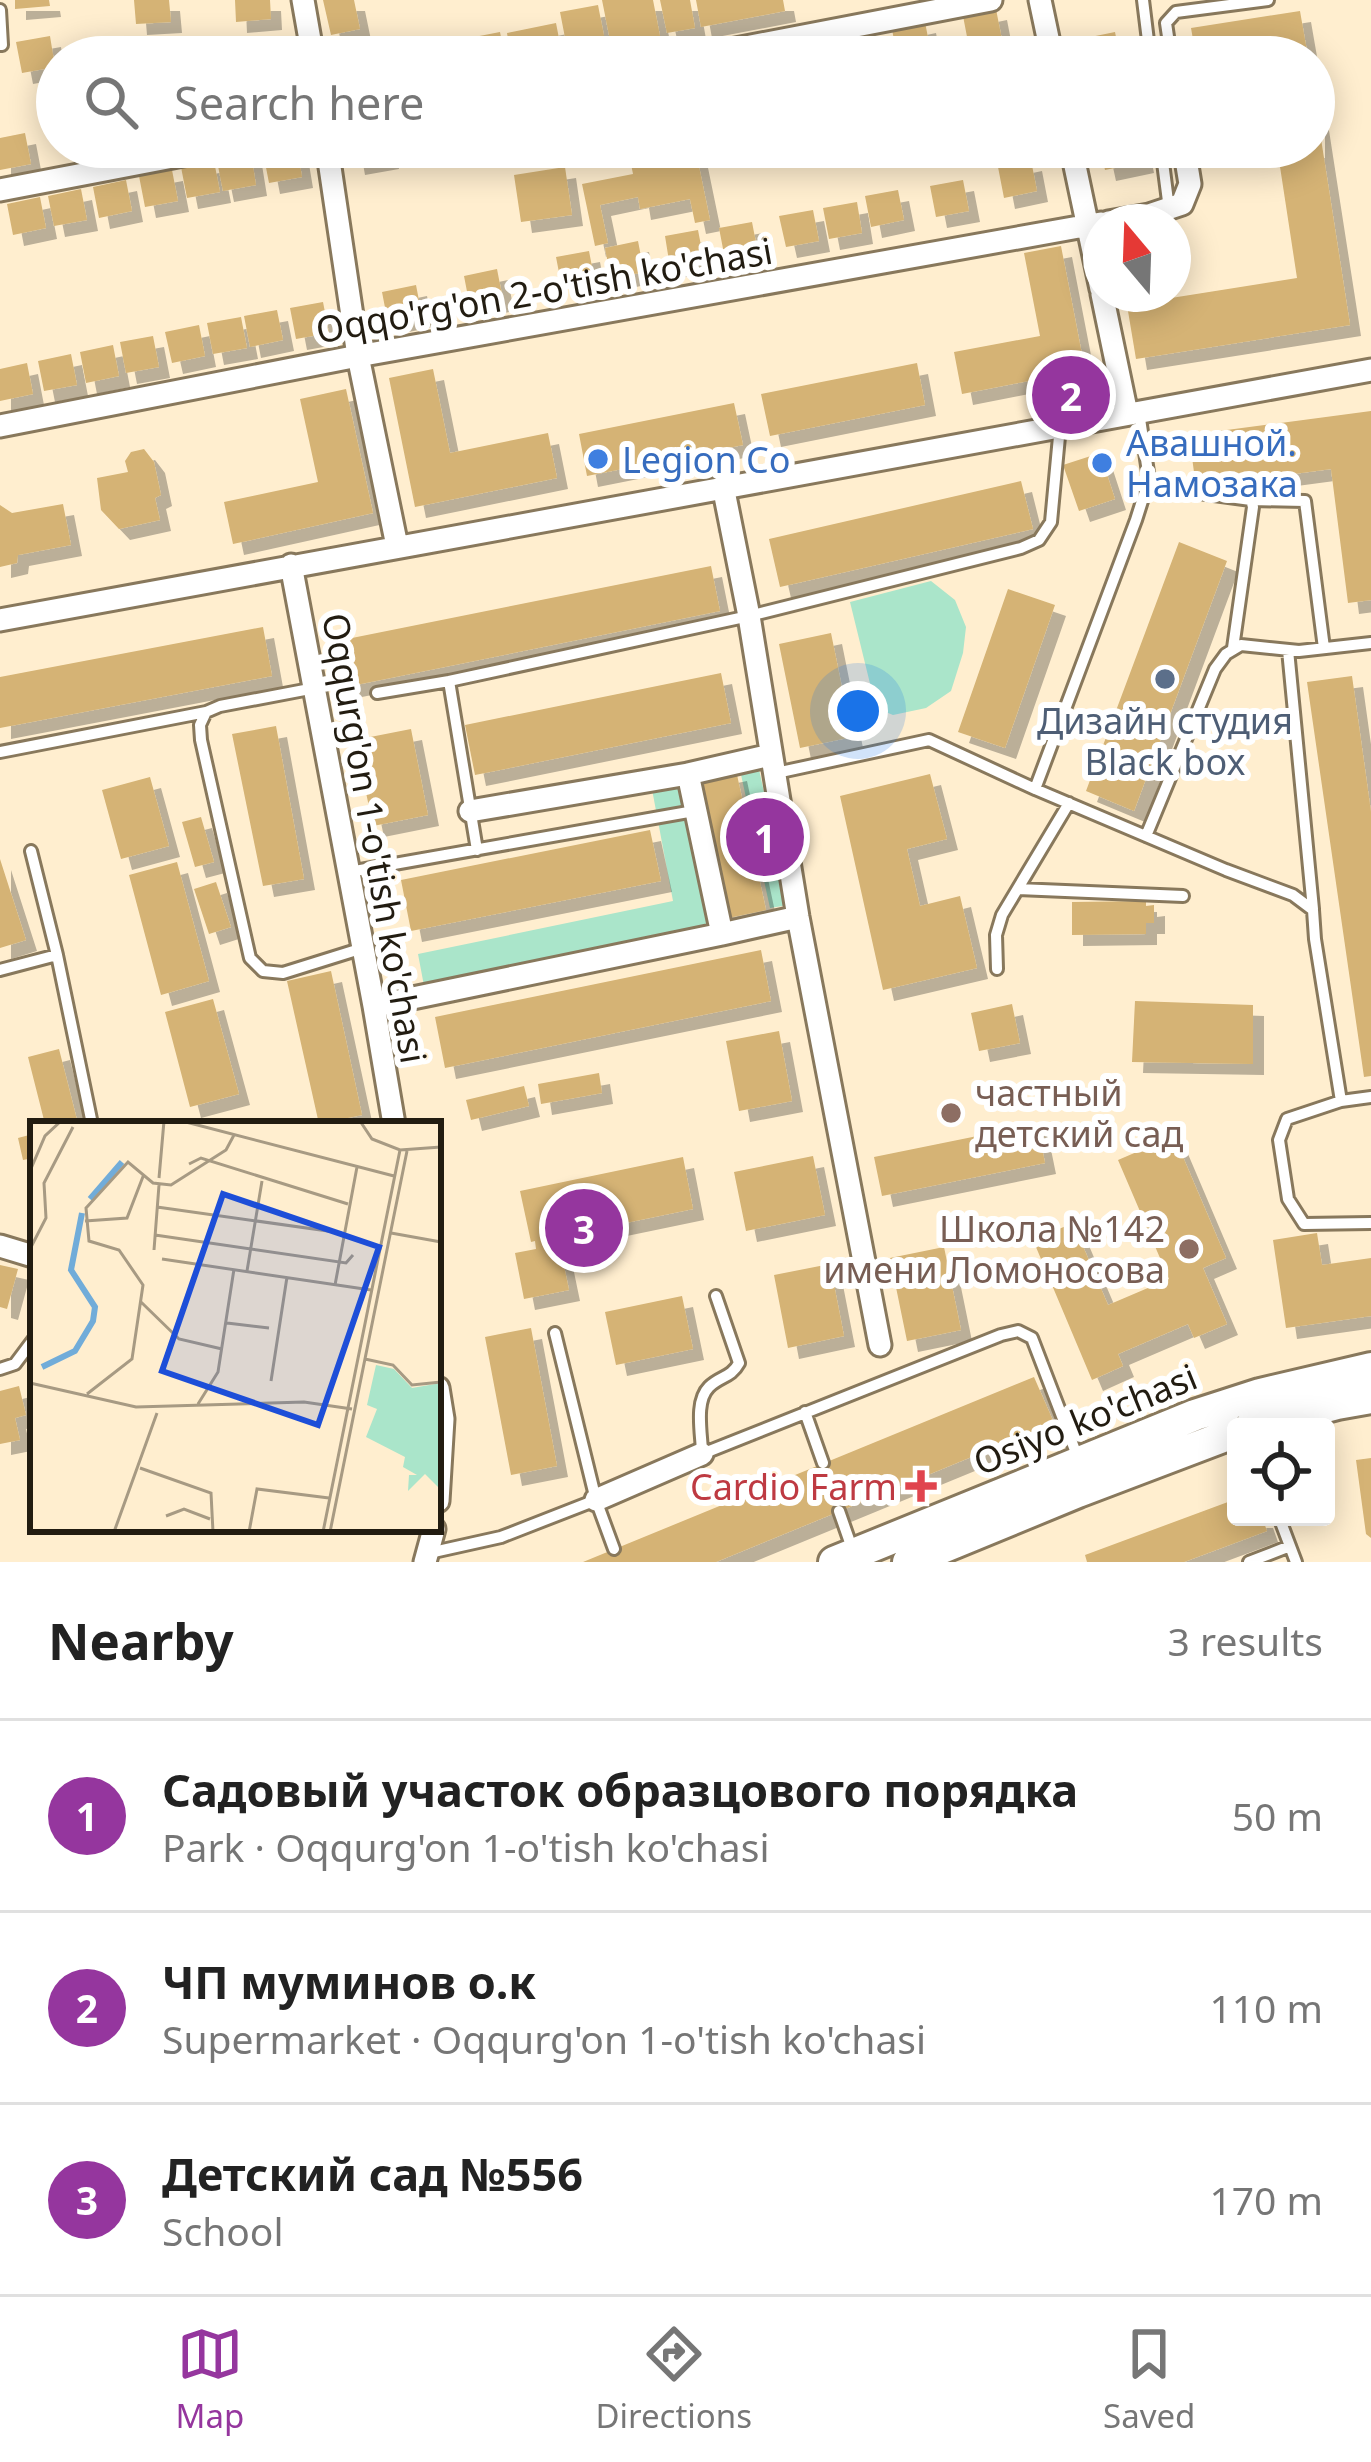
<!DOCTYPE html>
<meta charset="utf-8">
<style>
body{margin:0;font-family:"Noto Sans",sans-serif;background:#f2f2f2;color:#222}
.controls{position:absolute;right:36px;bottom:36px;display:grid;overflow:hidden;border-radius:12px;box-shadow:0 6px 30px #0003}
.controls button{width:108px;height:108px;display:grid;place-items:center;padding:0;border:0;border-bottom:3px solid #e0e0e0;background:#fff;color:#222;font:60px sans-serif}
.compass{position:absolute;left:1083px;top:204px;width:108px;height:108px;border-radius:50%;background:#fff;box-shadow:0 6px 30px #0003;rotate:341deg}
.you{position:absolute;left:858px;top:711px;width:42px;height:42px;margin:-30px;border:9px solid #fff;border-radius:50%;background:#1a73e8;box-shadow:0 0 0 18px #1a73e833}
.badge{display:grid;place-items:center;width:78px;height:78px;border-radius:50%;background:#95369e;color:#fff;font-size:39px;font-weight:700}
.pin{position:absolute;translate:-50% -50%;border:6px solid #fff;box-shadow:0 3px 12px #0006}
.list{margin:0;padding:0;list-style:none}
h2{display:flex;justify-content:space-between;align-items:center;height:156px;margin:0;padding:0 48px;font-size:51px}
h2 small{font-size:39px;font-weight:400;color:#767676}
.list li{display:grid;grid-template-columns:78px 1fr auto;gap:36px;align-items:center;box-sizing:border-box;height:192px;padding:0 48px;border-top:3px solid #e0e0e0}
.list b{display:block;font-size:45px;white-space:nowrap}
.list p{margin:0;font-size:39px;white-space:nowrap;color:#767676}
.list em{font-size:39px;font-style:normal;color:#767676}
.icon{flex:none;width:66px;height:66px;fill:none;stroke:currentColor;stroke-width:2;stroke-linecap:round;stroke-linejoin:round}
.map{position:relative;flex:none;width:1371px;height:1562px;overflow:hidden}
.search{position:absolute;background:#fff;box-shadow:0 6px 30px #0003;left:36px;right:36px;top:36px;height:132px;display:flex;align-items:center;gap:30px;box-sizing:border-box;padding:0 42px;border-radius:66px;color:#767676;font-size:45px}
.sheet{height:732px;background:#fff}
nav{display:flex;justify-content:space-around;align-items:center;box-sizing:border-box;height:168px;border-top:3px solid #e0e0e0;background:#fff;font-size:33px;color:#767676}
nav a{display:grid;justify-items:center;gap:6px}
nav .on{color:#95369e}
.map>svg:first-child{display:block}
</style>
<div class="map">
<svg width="1371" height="1562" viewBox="0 0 1371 1562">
<defs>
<filter id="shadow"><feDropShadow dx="11" dy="11" stdDeviation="0" flood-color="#0004"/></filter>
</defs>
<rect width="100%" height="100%" fill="#ffeecf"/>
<path fill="#aae5ca" d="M931,581L955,600L966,627L963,653L951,691L926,708L893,715L876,708L850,602Z
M758,765L789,905L770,908L740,770Z
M684,777L718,946L428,1007L418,954L673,901L651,784Z"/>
<path fill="#d5b374" filter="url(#shadow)" d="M15,0H49L50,6L15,9Z
M134,0H169L171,22L136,24Z
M235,0H270L271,19L236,22Z
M323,0H354L360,29L331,35Z
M602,0H653L660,36L611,45Z
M660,0H690L695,28L667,33Z
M696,0H783L785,11L701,27Z
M598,5L606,46L568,53L560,12Z
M996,9L1002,40L969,47L963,16Z
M1300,11L1308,57H1196L1191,28Z
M925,22L931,53L897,57L892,29Z
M556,23L562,54L511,57L507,33Z
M500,32L505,57H467L464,39Z
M1115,32L1120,57H1080L1076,40Z
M853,35L857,57H823L820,42Z
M50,36L55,67L22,73L16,42Z
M443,43L446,57H408L406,50Z
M811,44L814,57H779L778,50Z
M1314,113H1317L1350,325L1136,359L1127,305L1297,278L1277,147H1314Z
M25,133L31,164L0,170V138Z
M292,147H297L302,177L269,183L263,152Z
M351,147H386L388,158L354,164Z
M640,147H664L666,158L696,152L710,220L695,223L690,199L640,209L638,197L600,205L608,243L595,246L582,184L633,174L628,149Z
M1100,147H1140L1143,162L1105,170Z
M251,154L256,185L223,191L217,161Z
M1031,160L1037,191L1004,198L998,167Z
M214,161L220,192L187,198L181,167Z
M565,167L572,215L521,222L514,175Z
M172,170L178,201L145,207L139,176Z
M126,180L132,211L99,218L93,187Z
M963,180L969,211L936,217L930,186Z
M81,189L87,220L54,226L48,196Z
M898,190L904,220L871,227L865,196Z
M40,197L46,228L13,235L7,204Z
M857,202L862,233L829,239L823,208Z
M813,210L819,241L786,247L779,216Z
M752,222L758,253L725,259L719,228Z
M698,230L704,261L670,267L665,236Z
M638,241L644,272L611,279L605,248Z
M1061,246L1085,370L962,394L954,352L1040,336L1024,253Z
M589,251L595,282L562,288L556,257Z
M497,269L503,300L470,307L464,276Z
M416,285L422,316L388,323L382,292Z
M323,302L329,333L296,339L290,308Z
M277,310L283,340L250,347L244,316Z
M241,317L247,348L213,354L207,323Z
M199,325L205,356L172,363L165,332Z
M153,336L159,367L126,373L120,342Z
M113,345L119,376L86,383L80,352Z
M71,354L77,385L44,391L38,361Z
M27,363L33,394L0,401V369Z
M917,363L925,405L770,436L761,394Z
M433,369L450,453L548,433L557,478L415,507L389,378Z
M346,389L373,513L233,544L224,502L318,482L300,399Z
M734,403L743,445L587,476L579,434Z
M1371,411V600L1348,603L1331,469L1196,487L1189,435Z
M144,449L154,462L161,495L155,498L160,520L119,529L101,510L97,478L128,472L125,461L131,452Z
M1100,453L1115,499L1079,511L1063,465Z
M1021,481L1033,529L780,587L769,539Z
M63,504L71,545L18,555L17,563L0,567V505L12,513Z
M1179,542L1227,561L1134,811L1086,791Z
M711,566L720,611L346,687L337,641Z
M1008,589L1055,605L1005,748L958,732Z
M263,627L272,676L0,728V677Z
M831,633L852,737L800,748L779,644Z
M721,673L731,723L475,775L465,725Z
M1352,676L1371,812V1076L1364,1077L1307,682Z
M276,726L304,879L263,886L232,734Z
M411,729L428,815L373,826L355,740Z
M736,770L766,910L723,919L693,779Z
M930,774L947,839L907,849L920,906L960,896L977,968L883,990L840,796Z
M150,777L169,846L121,859L102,790Z
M201,817L214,862L195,867L182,822Z
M650,830L661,881L411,931L401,880Z
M0,859L26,940L0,948Z
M177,862L209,981L161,995L129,875Z
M216,882L231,927L209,934L194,889Z
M1146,901V906L1154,905V923H1146V934L1072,935V902Z
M761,950L771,1001L445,1068L435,1017Z
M331,971L362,1115L319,1124L287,981Z
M213,999L239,1094L190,1107L165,1012Z
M1135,1001L1253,1005V1064L1132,1062Z
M1012,1004L1020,1043L979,1051L971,1013Z
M779,1031L792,1101L739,1111L726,1041Z
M59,1049L77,1120L45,1124L28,1057Z
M599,1073L602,1093L541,1104L538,1084Z
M524,1086L529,1106L471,1120L466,1100Z
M1037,1124L1045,1163L882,1196L874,1157Z
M33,1134V1158L23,1160L18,1138Z
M1174,1136L1226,1258L1203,1268L1227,1324L1194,1338L1188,1324L1118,1354L1123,1366L1092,1380L1033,1240L1073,1223L1108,1305L1169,1279L1118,1160Z
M813,1156L825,1215L746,1231L734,1172Z
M683,1157L693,1209L558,1237L569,1290L524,1299L515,1253L536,1249L535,1241L531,1242L520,1191Z
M1317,1233L1322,1265L1371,1258V1316L1286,1328L1273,1240Z
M944,1247L961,1330L907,1341L890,1258Z
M830,1264L844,1336L788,1348L774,1275Z
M0,1265L18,1269L7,1309L0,1307Z
M682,1296L693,1349L616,1365L605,1312Z
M531,1328L557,1466L511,1475L485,1337Z
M1034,1377L1054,1423L716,1562H583Z
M19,1386L26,1415L15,1418L20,1440L0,1444V1391Z
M1371,1458V1538L1366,1534L1356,1460Z
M1236,1499V1517H1262L1267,1531L1184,1562H1087L1085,1555Z"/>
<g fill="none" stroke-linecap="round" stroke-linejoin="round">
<g stroke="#88785c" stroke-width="16">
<path id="service" d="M1143,0L1150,57
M0,10L2,45H0
M1171,57L1166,23L1176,12L1268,0
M1161,147L1169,209
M1147,486L1251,500L1253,507L1233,648
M1251,500L1305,501L1324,648
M1288,650L1313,909
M315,688L220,706L206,712L200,725L201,740L250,958L263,971L283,973L363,948
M377,693L449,681
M0,752L206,712
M776,773L929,740L1035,789L1226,870L1293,895L1313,910L1315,939L1341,1101
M1035,789L1136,520L1149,479L1139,412
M1146,836L1215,669L1226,654L1241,645L1299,651L1371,643
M477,850L449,681L749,616L1021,548L1039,540L1051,522L1060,426
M31,851L57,955L92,1124
M349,872L694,811
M1018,889L1183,896
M997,969L996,935L1002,915L1069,803
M0,970L57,955
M1371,1097L1341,1101L1287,1119L1279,1140L1288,1199L1304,1224L1371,1223
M716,1296L739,1363C731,1378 720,1376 709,1387C694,1402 702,1435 702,1454L1001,1335L1018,1331L1032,1338L1078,1458
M555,1333L596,1500L614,1549
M0,1369L15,1364L33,1340
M805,1412L823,1463
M839,1511L853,1551
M1279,1517L1296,1562
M429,1553L501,1537L596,1500
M1249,1562L1290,1546"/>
</g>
<g stroke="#88785c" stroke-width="27">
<path id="minor" d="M303,0L313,57
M1040,0L1052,57
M694,57L991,0
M327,147L358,356L397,546
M1071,147L1101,289
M0,190L225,147
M1108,222L1149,215L1182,204L1190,184L1184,147
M1102,294L1127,414
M0,426L358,356L1101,223
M723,486L749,616L798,917L880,1345
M291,565L374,1006L394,1124
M0,620L1371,370
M771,755L688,774L722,934L798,917
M470,811L688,774
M374,1006L722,934
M0,1246L33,1256
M438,1388L443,1419L438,1501
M596,1500L702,1454
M425,1562L434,1529"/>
</g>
<g stroke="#88785c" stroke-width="36">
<path id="secondary" d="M1250,1427L1337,1404L1371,1398
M834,1562L1195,1415L1260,1394L1371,1368
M908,1562L1078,1492L1236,1432"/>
</g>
<use href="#service" stroke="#fff" stroke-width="10"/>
<use href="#minor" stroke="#fff" stroke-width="21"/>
<use href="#secondary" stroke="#fff" stroke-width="30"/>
</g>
<g fill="#3f7fe0" stroke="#fff" stroke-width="4.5">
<circle cx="598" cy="459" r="12"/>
<circle cx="1102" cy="463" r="12"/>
</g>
<circle fill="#5c6f8a" stroke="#fff" stroke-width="4.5" cx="1165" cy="679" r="12"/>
<g fill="#8d6e63" stroke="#fff" stroke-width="4.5">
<circle cx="951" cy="1113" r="12"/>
<circle cx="1189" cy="1249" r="12"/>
</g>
<path fill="#e0444e" stroke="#fff" stroke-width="4.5" d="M915 1468h12v12h12v12h-12v12h-12v-12h-12v-12h12z"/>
<g text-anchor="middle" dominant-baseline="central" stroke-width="12" stroke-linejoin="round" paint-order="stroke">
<g font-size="36" fill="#221c11" stroke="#fff">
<text transform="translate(544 290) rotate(-10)">Oqqo'rg'on 2-o'tish ko'chasi</text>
<text transform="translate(375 838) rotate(80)">Oqqurg'on 1-o'tish ko'chasi</text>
<text transform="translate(1085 1419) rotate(-22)">Osiyo ko'chasi</text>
</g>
<g font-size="36" fill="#366cbe" stroke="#fff" text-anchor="start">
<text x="1126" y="442">Авашной.<tspan x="1126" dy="41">Намозака</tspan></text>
<text x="622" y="459">Legion Co</text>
</g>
<g font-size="36" fill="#4e5e75" stroke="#fff">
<text x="1165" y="720">Дизайн студия<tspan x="1165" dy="41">Black box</tspan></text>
</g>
<g font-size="36" fill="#785e54" stroke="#fff" text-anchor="start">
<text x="975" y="1092">частный<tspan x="975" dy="41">детский сад</tspan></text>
<text x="1165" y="1228" text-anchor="end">Школа №142<tspan x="1165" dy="41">имени Ломоносова</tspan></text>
</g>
<g font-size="36" fill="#be3a42" stroke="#fff" text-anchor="end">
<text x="897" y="1486">Cardio Farm</text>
</g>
</g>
<g transform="translate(30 1121)">
<rect width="411" height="411" fill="#ffeecf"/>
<path d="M346,244L364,248L382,267L411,262V369L395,353L378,370L379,354H387L373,346L375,336L336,316L347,288L337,284Z" fill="#aae5ca"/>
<path fill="none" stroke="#71acd9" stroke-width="6" d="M60,78L92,41M12,246L45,230L63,200L65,186L41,149L52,92"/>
<path fill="none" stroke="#a79a83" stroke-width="3" d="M152,0L364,55M330,0L342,18L370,29L411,26M159,43L171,37L318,83M0,50L15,15L31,0M129,57L134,0M127,86L312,112M55,100L97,97L114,53M361,112L411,121M125,114L316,142L323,134M0,128L16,97L14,62L43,6M124,129L129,64M132,138L341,169M217,150L232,60M305,164L327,46M111,181L149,218L192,228M197,202L239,207M335,238L363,244L382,264L411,261M241,260L257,156M0,262L106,286L274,281L322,288M57,273L102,238L113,164L89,129L59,120L56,87L98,41L123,62L141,64L196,29L204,14M168,283L188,251L204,148M110,347L181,372L183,411M136,395L154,388L180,398M84,411L127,292M219,411L227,368L299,377M293,411L370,29M300,411L377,30"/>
<path fill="#1d4ed8" fill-opacity="0.15" stroke="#1d4ed8" stroke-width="6" d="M193,73L349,126L288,304L132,250Z"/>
<rect width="411" height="411" fill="none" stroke="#221c11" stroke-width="6"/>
</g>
</svg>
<div class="controls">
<button><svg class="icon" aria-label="locate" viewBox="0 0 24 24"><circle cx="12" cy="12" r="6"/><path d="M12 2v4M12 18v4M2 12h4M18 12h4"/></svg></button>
</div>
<svg class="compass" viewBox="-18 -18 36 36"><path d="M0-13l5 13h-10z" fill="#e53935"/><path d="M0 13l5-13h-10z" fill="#767676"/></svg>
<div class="you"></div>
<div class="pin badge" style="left:765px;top:837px">1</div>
<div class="pin badge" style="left:1071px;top:395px">2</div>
<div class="pin badge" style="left:584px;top:1228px">3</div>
<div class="search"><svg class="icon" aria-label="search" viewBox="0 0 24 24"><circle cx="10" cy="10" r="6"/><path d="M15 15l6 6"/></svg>Search here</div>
</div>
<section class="sheet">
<h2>Nearby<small>3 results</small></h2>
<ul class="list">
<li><span class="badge">1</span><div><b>Садовый участок образцового порядка</b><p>Park · Oqqurg'on 1-o'tish ko'chasi</p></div><em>50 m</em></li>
<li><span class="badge">2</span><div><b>ЧП муминов о.к</b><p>Supermarket · Oqqurg'on 1-o'tish ko'chasi</p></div><em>110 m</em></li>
<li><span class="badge">3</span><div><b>Детский сад №556</b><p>School</p></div><em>170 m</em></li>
</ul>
</section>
<nav>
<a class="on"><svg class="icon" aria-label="map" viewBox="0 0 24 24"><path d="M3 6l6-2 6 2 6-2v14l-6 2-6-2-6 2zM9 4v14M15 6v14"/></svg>Map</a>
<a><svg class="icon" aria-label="directions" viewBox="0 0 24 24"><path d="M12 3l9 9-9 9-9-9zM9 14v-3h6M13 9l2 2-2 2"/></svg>Directions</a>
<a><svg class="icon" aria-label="saved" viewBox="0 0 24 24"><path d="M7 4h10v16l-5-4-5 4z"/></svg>Saved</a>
</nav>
